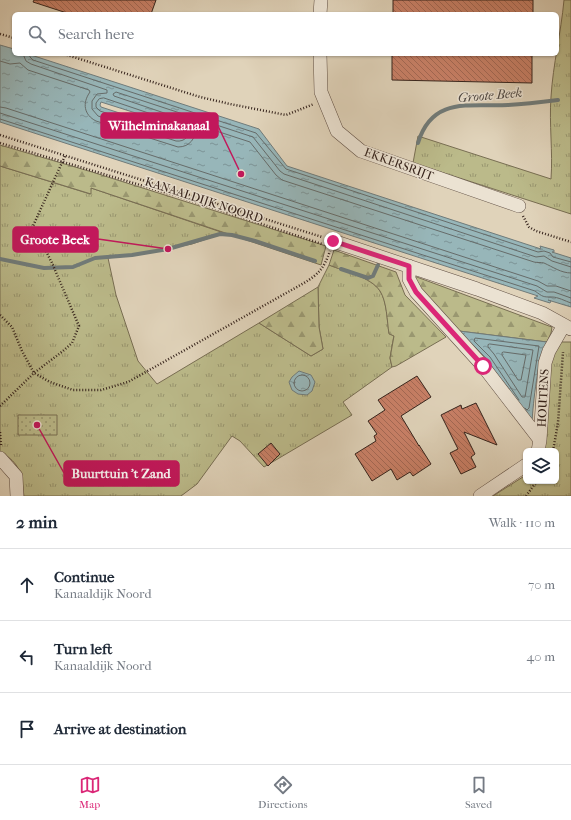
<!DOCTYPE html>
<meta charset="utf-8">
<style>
body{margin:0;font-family:"IM FELL French Canon",serif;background:#f6f6f7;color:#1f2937}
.controls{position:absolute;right:12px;bottom:12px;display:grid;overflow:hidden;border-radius:6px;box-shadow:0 1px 3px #0004}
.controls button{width:36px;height:36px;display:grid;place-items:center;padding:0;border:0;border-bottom:1px solid #e0e1e3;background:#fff;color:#1f2937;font:20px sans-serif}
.stop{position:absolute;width:12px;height:12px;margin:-9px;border:3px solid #db2777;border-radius:50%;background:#fff}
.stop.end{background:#db2777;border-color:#fff;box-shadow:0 1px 4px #0008}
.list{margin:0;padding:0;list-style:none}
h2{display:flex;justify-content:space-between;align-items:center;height:52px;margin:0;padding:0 16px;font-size:17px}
h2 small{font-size:13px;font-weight:400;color:#747a83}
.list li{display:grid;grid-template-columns:26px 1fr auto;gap:12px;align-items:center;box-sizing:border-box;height:72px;padding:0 16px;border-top:1px solid #e0e1e3}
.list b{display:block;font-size:15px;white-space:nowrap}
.list p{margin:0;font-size:13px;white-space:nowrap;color:#747a83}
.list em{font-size:13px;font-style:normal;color:#747a83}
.icon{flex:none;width:22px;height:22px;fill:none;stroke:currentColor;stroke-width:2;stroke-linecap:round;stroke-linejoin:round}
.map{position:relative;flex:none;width:571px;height:496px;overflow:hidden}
.search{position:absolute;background:#fff;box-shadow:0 1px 3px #0004;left:12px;right:12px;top:12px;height:44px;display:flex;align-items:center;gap:10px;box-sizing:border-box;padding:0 14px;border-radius:6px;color:#747a83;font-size:15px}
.sheet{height:268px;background:#fff}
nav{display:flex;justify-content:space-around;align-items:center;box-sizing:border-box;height:56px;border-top:1px solid #e0e1e3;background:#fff;font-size:11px;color:#747a83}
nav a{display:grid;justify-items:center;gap:2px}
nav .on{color:#db2777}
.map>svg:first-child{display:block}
</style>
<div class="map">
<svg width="571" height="496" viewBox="0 0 571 496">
<defs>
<pattern id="grass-tufts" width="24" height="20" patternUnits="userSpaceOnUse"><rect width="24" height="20" fill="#bbba8a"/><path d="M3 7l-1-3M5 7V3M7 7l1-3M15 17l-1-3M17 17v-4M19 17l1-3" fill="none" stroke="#999770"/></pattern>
<pattern id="forest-firs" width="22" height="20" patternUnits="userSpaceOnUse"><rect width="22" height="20" fill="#bbba8a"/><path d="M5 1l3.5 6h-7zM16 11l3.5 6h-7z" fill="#999770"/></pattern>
<pattern id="garden-dots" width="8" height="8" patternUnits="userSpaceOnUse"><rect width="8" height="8" fill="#bbba8a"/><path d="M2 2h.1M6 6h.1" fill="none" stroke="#999770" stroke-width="1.8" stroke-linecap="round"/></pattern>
<pattern id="water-ripples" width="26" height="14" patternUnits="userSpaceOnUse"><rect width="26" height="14" fill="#97b6b9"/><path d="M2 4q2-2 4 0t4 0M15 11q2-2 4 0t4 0" fill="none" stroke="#7c9496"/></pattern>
<pattern id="building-back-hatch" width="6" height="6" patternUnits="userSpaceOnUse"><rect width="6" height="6" fill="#c98067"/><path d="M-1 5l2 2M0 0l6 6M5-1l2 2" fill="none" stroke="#a46854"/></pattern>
</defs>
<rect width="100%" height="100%" fill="#e0d3ba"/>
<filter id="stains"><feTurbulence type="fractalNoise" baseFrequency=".005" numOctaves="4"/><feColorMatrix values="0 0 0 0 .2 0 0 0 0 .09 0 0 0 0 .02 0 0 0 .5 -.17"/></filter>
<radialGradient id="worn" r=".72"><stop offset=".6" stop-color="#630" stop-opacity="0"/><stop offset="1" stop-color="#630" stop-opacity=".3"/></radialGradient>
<path fill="url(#grass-tufts)" stroke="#786e53" d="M564,0H571V214L413,163L418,136L551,179C553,152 549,124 551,97C553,64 561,33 564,0Z
M0,166L90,194L91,188L224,233L192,244L146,253L108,258L116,295L138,361L157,384L259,323L311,356L323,349L319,327L318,287L329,265C344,271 371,277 380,291C387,301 387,321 389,333L394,335L390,358L392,367L343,402L352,415L264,467L240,441L232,436L197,484L181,496H24C21,474 21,463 0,452Z
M561,342H571V496H493L526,475V481H556V451H543L549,362Z"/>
<path fill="url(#forest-firs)" stroke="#786e53" d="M0,145L92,172L326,246L321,265L91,188V194L0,166Z
M334,250L396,272L405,295L446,337L396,366L392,367L390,358L394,336L389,334C387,321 387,302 380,291C371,277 344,271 329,265Z
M414,276L549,326L552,327L551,333L547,342L459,331L424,298Z
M318,287L319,327L323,349L311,356L259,323Z"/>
<path fill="url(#garden-dots)" stroke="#786e53" d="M18,415H57V435H18Z"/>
<path fill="url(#water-ripples)" stroke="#707b7a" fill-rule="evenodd" d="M0,45L14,49V54H28L259,129L287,166L541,249L540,246L554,250V252H552L571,258V307L548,300L551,301L550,303L534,298L538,296L0,122ZM101,102L180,127L181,131L178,132L101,107L100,105Z
M459,331L547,342C538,355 533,404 532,422L518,406L487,359Z
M299,371L311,375L315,382L312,391L307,395L298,394L292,390L289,382L292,377Z"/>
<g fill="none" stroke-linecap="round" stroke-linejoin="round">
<path stroke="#666c6a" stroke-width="1" d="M23,54L26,61L31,64L107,90V93L97,94L92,101V109L98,116L176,141C185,142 190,136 190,127L185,120L114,96L113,94L116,92L253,137L280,171L284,174L536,257L544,256L552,261L571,267
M29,54L30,57L33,60L256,133L286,169L538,252L544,251L550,253L553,257L571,262
M0,61L10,64L20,63L28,70L89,90L90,92C82,103 84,115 96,121L178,147C190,147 196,138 196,127L198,125L250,142L276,175L282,180L534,262C537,263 541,262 544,263C553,267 561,273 571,273
M104,98L181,124L184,127V132L181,136H177L100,111L96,107V103L99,99Z
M0,107L6,108L538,281L547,286H556L571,291
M0,113L537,286L547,292H554L571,298
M0,119L535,291C543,297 543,297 552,297C558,297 565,301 571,303
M490,344L533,350L525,397H522L494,354L488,347V345Z
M504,352L526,355L521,380H518L502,355V353Z
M294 383a8 8 0 1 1 16 0a8 8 0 1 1-16 0Z
M519,400L490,357L474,341L475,338L539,346L529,408L527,410L525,408"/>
<path stroke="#707b7a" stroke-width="4" d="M418,143C432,96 470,107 508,105C525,104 542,102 558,100
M0,259L44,268L73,267L95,258L132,255L168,249L220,234L232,235L255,241L315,261
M341,269L368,278L373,276L378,265"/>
</g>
<path fill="url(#building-back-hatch)" stroke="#35231c" d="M34,0H156L151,14H70L33,2Z
M393,0H533V14H393Z
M392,54H532V83L392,80Z
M417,376L431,397L401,416L419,446V445L431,464L413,476L410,472L397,480L391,469L372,481L355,454L376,441L374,436L377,434L368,421L385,410L378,400Z
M476,403L497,445L464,432L475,454L471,457L476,467L461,474L450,453L458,449L441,415L461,405L462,409Z
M271,443L280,454L268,466L258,454Z"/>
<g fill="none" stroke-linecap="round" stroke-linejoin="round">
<g stroke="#604f44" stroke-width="14">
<path id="minor" d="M320,14L321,0
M320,54L321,92L337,131L361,151L519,206
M333,241L477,289L542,313L571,329
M409,266V279L416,292L483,366L540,440
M538,451L540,440L545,363L549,351L564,325
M0,458L16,476L17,496
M480,496L526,465"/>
</g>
<path stroke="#35231c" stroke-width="2.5" stroke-dasharray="1 2" stroke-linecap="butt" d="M0,34L14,38
M64,54L200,97L230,104L286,115L314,104
M0,135L322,237
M0,143L180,197L322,244
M523,216L529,227L536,231L571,242
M0,315L12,327L22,351L34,373L50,382L73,390H101L128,382L304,283C319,274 324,268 330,251
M0,406L34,373L63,351L72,343L79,326L52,263L33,226L65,156
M0,432L1,446
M553,451L558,423L563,352
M526,496L537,481"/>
<use href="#minor" stroke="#ebe2d2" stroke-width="13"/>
</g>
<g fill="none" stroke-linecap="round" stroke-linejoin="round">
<path stroke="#db2777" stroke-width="5" d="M333,241L409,266V279L416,292L483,366"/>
</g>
<g text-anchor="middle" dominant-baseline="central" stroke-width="3" stroke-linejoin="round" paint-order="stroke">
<g font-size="12" fill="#35231c" stroke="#ebe2d2">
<text transform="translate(399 164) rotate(20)">EKKERSRIJT</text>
<text transform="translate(204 200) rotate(18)">KANAALDIJK NOORD</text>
<text transform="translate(543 398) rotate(-87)">HOUTENS</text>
</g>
<g font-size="13" font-style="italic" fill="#4e4843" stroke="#ebe2d2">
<text transform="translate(490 95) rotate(-5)">Groote Beek</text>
</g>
</g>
<path fill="none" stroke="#c2185b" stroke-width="1.5" d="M241 174L218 126M168 249L98 239M37 425L64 473"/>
<g fill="#c2185b" stroke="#ebe2d2" stroke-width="1.5">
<circle cx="241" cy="174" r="4"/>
<circle cx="168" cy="249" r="4"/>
<circle cx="37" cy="425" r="4"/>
</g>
<g fill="#c2185b" stroke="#c2185b" stroke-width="1.5">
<rect x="101" y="113" width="117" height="25" rx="4"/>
<rect x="13" y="227" width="85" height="25" rx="4"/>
<rect x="64" y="461" width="115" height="25" rx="4"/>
</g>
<g font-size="13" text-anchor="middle" font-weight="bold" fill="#fff">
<text x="159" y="130">Wilhelminakanaal</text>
<text x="55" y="244">Groote Beek</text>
<text x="121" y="478">Buurttuin 't Zand</text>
</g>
<rect width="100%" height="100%" filter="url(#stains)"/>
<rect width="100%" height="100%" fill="url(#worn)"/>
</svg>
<div class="controls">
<button><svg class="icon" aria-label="layers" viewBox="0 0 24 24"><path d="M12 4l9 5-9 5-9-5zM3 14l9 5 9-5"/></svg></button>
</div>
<div class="stop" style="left:483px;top:366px"></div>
<div class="stop end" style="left:333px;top:241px"></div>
<div class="search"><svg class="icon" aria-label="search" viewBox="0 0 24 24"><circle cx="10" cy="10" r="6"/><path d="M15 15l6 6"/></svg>Search here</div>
</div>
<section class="sheet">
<h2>2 min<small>Walk · 110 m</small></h2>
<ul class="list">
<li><svg class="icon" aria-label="ahead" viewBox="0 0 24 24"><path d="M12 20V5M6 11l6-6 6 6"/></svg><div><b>Continue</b><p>Kanaaldijk Noord</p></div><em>70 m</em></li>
<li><svg class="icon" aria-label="left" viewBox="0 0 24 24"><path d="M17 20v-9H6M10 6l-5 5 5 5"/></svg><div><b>Turn left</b><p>Kanaaldijk Noord</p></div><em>40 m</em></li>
<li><svg class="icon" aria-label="arrive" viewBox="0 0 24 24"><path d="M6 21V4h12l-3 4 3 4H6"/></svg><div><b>Arrive at destination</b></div></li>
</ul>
</section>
<nav>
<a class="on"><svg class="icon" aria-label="map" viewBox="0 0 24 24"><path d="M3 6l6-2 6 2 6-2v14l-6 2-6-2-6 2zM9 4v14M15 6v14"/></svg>Map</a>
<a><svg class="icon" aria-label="directions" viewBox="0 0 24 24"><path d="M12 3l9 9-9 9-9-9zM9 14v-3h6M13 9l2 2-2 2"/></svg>Directions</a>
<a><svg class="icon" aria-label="saved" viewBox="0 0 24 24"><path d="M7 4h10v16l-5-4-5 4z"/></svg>Saved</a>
</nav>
